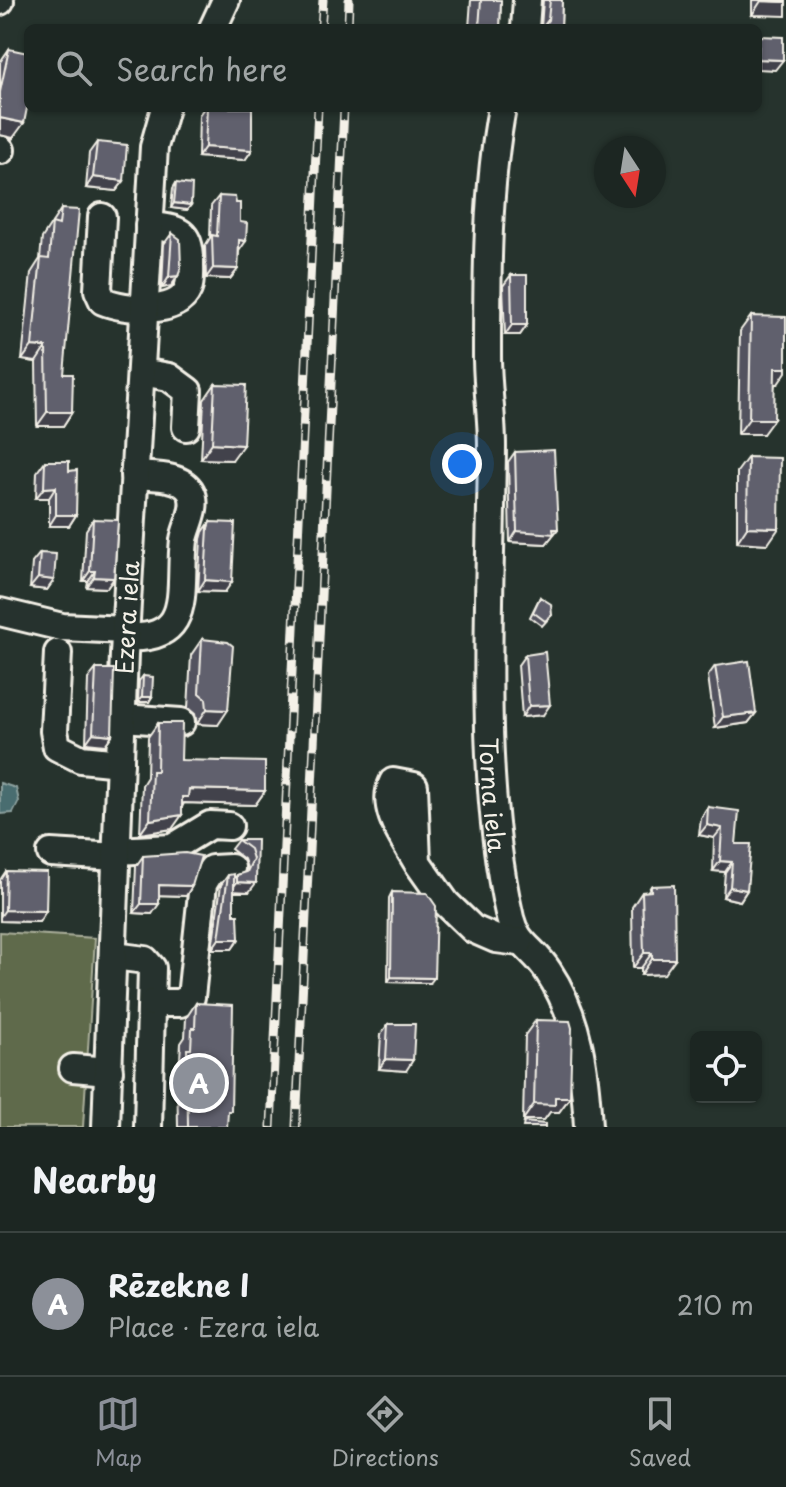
<!DOCTYPE html>
<meta charset="utf-8">
<style>
body{margin:0;font-family:"Playpen Sans",sans-serif;background:#29322f;color:#f1f3f6}
.controls{position:absolute;right:24px;bottom:24px;display:grid;overflow:hidden;border-radius:12px;box-shadow:0 2px 6px #0004}
.controls button{width:72px;height:72px;display:grid;place-items:center;padding:0;border:0;border-bottom:2px solid #3a4340;background:#1c2622;color:#f1f3f6;font:40px sans-serif}
.compass{position:absolute;left:594px;top:136px;width:72px;height:72px;border-radius:50%;background:#1c2622;box-shadow:0 2px 6px #0004;rotate:168deg}
.you{position:absolute;left:462px;top:464px;width:28px;height:28px;margin:-20px;border:6px solid #fff;border-radius:50%;background:#1a73e8;box-shadow:0 0 0 12px #1a73e833}
.badge{display:grid;place-items:center;width:52px;height:52px;border-radius:50%;background:#8c9099;color:#fff;font-size:26px;font-weight:700}
.pin{position:absolute;translate:-50% -50%;border:4px solid #fff;box-shadow:0 2px 8px #0006}
.list{margin:0;padding:0;list-style:none}
h2{display:flex;justify-content:space-between;align-items:center;height:104px;margin:0;padding:0 32px;font-size:34px}
h2 small{font-size:26px;font-weight:400;color:#a0a5a5}
.list li{display:grid;grid-template-columns:52px 1fr auto;gap:24px;align-items:center;box-sizing:border-box;height:144px;padding:0 32px;border-top:2px solid #3a4340}
.list b{display:block;font-size:30px;white-space:nowrap}
.list p{margin:0;font-size:26px;white-space:nowrap;color:#a0a5a5}
.list em{font-size:26px;font-style:normal;color:#a0a5a5}
.icon{flex:none;width:44px;height:44px;fill:none;stroke:currentColor;stroke-width:2;stroke-linecap:round;stroke-linejoin:round}
.map{position:relative;flex:none;width:786px;height:1127px;overflow:hidden}
.search{position:absolute;background:#1c2622;box-shadow:0 2px 6px #0004;left:24px;right:24px;top:24px;height:88px;display:flex;align-items:center;gap:20px;box-sizing:border-box;padding:0 28px;border-radius:12px;color:#a0a5a5;font-size:30px}
.sheet{height:248px;background:#1c2622}
nav{display:flex;justify-content:space-around;align-items:center;box-sizing:border-box;height:112px;border-top:2px solid #3a4340;background:#1c2622;font-size:22px;color:#a0a5a5}
nav a{display:grid;justify-items:center;gap:4px}
nav .on{color:#8c9099}
.map>svg:first-child{display:block}
</style>
<div class="map">
<svg width="786" height="1127" viewBox="0 0 786 1127">
<rect width="100%" height="100%" fill="#26332d"/>
<filter id="ink" filterUnits="userSpaceOnUse"><feTurbulence type="fractalNoise" baseFrequency=".0125" numOctaves="2"/><feDisplacementMap in="SourceGraphic" scale="16" xChannelSelector="R" yChannelSelector="G"/><feConvolveMatrix kernelMatrix="1 2 1 2 8 2 1 2 1" color-interpolation-filters="sRGB"/></filter>
<g filter="url(#ink)">
<path fill="#5f6b4c" stroke="#aaae9a" stroke-width="2" d="M0,932L95,938L83,1127H0Z"/>
<path fill="#4a6d70" stroke="#8ea2a0" stroke-width="2" d="M0,783L16,788L19,801L13,813L0,814Z"/>
<g fill="none" stroke-linecap="round" stroke-linejoin="round">
<g stroke="#f4f1e8" stroke-width="32">
<g id="minor">
<path d="M0,1V0"/>
<path d="M213,28L226,0"/>
<path d="M525,28L527,0"/>
<path id="s1" d="M502,108C487,189 487,274 487,356C487,386 492,416 492,446C491,595 477,774 510,918C516,944 535,950 548,971C579,1017 585,1073 588,1127"/>
<path d="M0,149L1,150"/>
<path d="M102,217L98,290L103,301C125,310 177,316 188,289C191,282 190,272 190,264C191,231 179,228 149,226"/>
<path d="M141,372L169,377L188,391L186,427"/>
<path d="M0,612L62,627L125,630"/>
<path d="M125,637C196,642 178,588 184,540C186,526 199,507 191,492C181,474 152,477 134,475"/>
<path d="M58,653L54,731L57,747L81,759L120,763"/>
<path d="M122,718L181,722"/>
<path d="M117,851L172,848L210,825L229,826"/>
<path d="M51,853L117,857"/>
<path d="M417,862C404,839 380,808 393,782L414,786L417,862L446,903L473,929L496,939L519,942"/>
<path d="M114,956L145,960L152,968L148,1127"/>
<path d="M153,1003H180L191,997L203,884L212,869L231,868"/>
<path d="M73,1068L109,1071"/>
<path id="s2" d="M106,1127L124,654L154,147L165,108"/>
</g>
</g>
<use href="#minor" stroke="#26332d" stroke-width="26"/>
<g stroke="#f4f1e8" stroke-width="9">
<path id="rail" d="M321,28L323,0
M348,28L349,0
M271,1127L318,108
M296,1127L344,108"/>
</g>
<use href="#rail" stroke="#26332d" stroke-width="6" stroke-dasharray="18" stroke-linecap="butt"/>
</g>
<path fill="#53535e" stroke="#f4f1e8" stroke-width="2" d="M471,0H501L500,28H469Z
M543,0H562L561,28H541Z
M752,0H786L752,15Z
M9,49L13,138L0,135V62Z
M204,108H252V150L245,160L198,157L199,115Z
M97,142L124,181L116,191L86,188L89,153Z
M176,183L191,205L187,210L171,208L173,188Z
M219,196L239,251L238,269L230,279L206,278L205,246L210,238L211,206Z
M61,209L64,374L72,412L63,426H37L36,362L22,360L31,273L40,259L42,238Z
M172,233L178,276L171,286L162,288L164,244Z
M511,275L527,325L520,335H505L503,286Z
M751,316L778,384H775L763,434H738L740,331Z
M215,384L232,460L201,459L204,400Z
M515,452L558,529L546,544L510,542L508,462Z
M748,457L768,544L737,542V472Z
M45,461L69,471L76,515L69,526H49V498H36L37,472Z
M93,519L114,578L107,588L87,587L88,581H83L86,530Z
M210,522L225,592L198,591L201,539L203,532Z
M40,553L54,580L47,590L30,588L32,563Z
M540,597L552,615L542,626L530,617Z
M202,639L218,725L197,724L195,714L188,708L191,655Z
M525,655L543,715L522,717L518,665Z
M715,666L756,713L748,723L715,728L708,676Z
M96,669L112,735L105,745L86,743L88,679Z
M143,676L149,702H138L139,681Z
M158,723L181,760L265,791L255,805L184,803L172,829L140,834L142,785L147,777L148,737Z
M708,807L736,844L747,890L740,901L723,897L725,872L713,871L714,838L699,835L701,818Z
M238,840H257L249,892H234V915L239,939L232,949H212L221,885L228,875L234,879L237,875L245,872L247,868L244,859L231,849Z
M143,856L192,886L186,896L159,895L152,914L134,913L136,866Z
M6,871L46,911L39,922L0,921V880Z
M651,886L664,974L641,975V968H633L632,907L642,892H647Z
M392,892L430,983L388,982L389,898Z
M196,1003L227,1116V1127H178L177,1064L180,1059L181,1043L185,1037L186,1018Z
M536,1020L570,1097L559,1112H550L544,1120H523L525,1035Z
M388,1024L406,1071L379,1069L381,1034Z"/>
<path fill="#43434c" stroke="#f4f1e8" stroke-width="2" d="M761,1L786,2V16L752,15Z
M758,59L783,60L775,70L758,69Z
M0,118L24,123L13,138L0,135Z
M205,147L252,150L245,160L198,157Z
M93,177L124,181L116,191L86,188Z
M174,203L191,205L187,210L171,208Z
M239,240L246,241L239,251Z
M213,268L238,269L230,279L206,278Z
M178,276L171,286L162,288L169,277Z
M512,325H527L520,335H505Z
M32,346L46,347L36,362L22,360Z
M775,368H786V372L778,384L764,383Z
M47,412H72L63,426H37Z
M749,419H774L763,434H738Z
M212,443L243,445L232,460L201,459Z
M56,487L49,498H36L44,488Z
M56,515H76L69,526H49Z
M747,527L779,528L768,544L737,542Z
M558,529L546,544L510,542L517,531Z
M90,571H95L88,581H83Z
M94,577L114,578L107,588L87,587Z
M38,578L54,580L47,590L30,588Z
M205,580L232,582L225,592L198,591Z
M142,697H152L149,702H138Z
M550,705L543,715L522,717L529,706Z
M207,709L228,710L218,725L197,724Z
M756,713L748,723L715,728L723,717Z
M93,733L112,735L105,745L86,743Z
M189,789L265,791L255,805L184,803L178,811H172Z
M182,815L172,829L140,834L150,820Z
M707,825L722,828L714,838L699,835Z
M720,861L732,862L725,872L713,871Z
M237,882L256,883L249,892L231,891Z
M159,885L192,886L186,896L153,895Z
M730,887L747,890L740,901L723,897Z
M141,904H159L152,914L134,913Z
M5,910L46,911L39,922L0,921V917Z
M219,939H239L232,949H212Z
M644,953H652L641,968H633Z
M652,959H675L664,974L641,975Z
M391,977L434,978L430,983L388,982Z
M386,1059L413,1060L406,1071L379,1069Z
M555,1097H570L559,1112H550L544,1120H523L534,1104Z"/>
<path fill="#60606d" stroke="#f4f1e8" stroke-width="2" d="M481,0H501L500,28H479Z
M550,0H562L561,28H542L548,20Z
M761,0H786V2L761,1Z
M759,36L783,37V60L758,59Z
M9,49L28,53V103L24,123L0,118V92Z
M207,108H252V150L205,147Z
M97,142L127,145L124,181L93,177Z
M176,183L192,185L191,205L174,203Z
M219,196L235,197L236,203H240V222L247,223L246,241L239,240L238,269L213,268L212,235L217,236Z
M61,209L79,210L64,374H73L72,412H47L46,347L32,346L41,258L49,259L52,223L59,225Z
M172,233L180,239L181,268L178,276L169,277Z
M511,275H527V325H512Z
M751,316L786,317V368H775L774,419H749Z
M215,384L246,385L243,445L212,443Z
M554,450L558,529H553L554,534L517,531L515,452Z
M748,457L780,458L779,528L747,527Z
M45,461H69V471L77,470L76,515H56V487L44,488Z
M93,519L118,520L114,578L94,577L95,571H90Z
M210,522L235,523L232,582L205,580L208,528Z
M40,553L56,554L54,580L38,578Z
M540,597L551,604L552,615L545,621L533,612Z
M202,639L228,642L233,646L228,710L207,709L206,699L199,693Z
M545,652L550,705L529,706L525,655Z
M749,661L756,713L723,717L715,666Z
M96,669H114L112,735L93,733Z
M143,676L153,677L152,697H142Z
M158,723H182L181,760L265,762V791L189,789L188,797H182V815L150,820L152,771H157Z
M708,807L739,811L736,844H751L747,890L730,887L732,862L720,861L722,828L707,825Z
M238,840H257L256,883L237,882V875L247,872L253,859L250,849Z
M185,853L201,856L192,886L159,885V904H141L143,856Z
M6,871L47,872L46,911L5,910Z
M234,874V915H238L239,939H219L228,875Z
M674,885L675,959H652V953H644L642,892L651,891V886Z
M392,892L427,893L436,906L434,978L391,977Z
M196,1003L233,1005L231,1111H228L227,1127H188L187,1049H191L192,1028H195Z
M536,1020L570,1021L572,1028L570,1097H555V1105L534,1104Z
M388,1024H415L413,1060L386,1059Z
M524,1122L545,1124V1127H523Z"/>
</g>
<g text-anchor="middle" dominant-baseline="central" stroke-width="7" stroke-linejoin="round" paint-order="stroke">
<g font-size="24" fill="#f4f1e8" stroke="#26332d">
<text stroke="none"><textPath href="#s2" startOffset="510">Ezera iela</textPath></text>
<text stroke="none"><textPath href="#s1" startOffset="688">Torņa iela</textPath></text>
</g>
</g>
</svg>
<div class="controls">
<button><svg class="icon" aria-label="locate" viewBox="0 0 24 24"><circle cx="12" cy="12" r="6"/><path d="M12 2v4M12 18v4M2 12h4M18 12h4"/></svg></button>
</div>
<svg class="compass" viewBox="-18 -18 36 36"><path d="M0-13l5 13h-10z" fill="#e53935"/><path d="M0 13l5-13h-10z" fill="#a0a5a5"/></svg>
<div class="you"></div>
<div class="pin badge" style="left:199px;top:1083px">A</div>
<div class="search"><svg class="icon" aria-label="search" viewBox="0 0 24 24"><circle cx="10" cy="10" r="6"/><path d="M15 15l6 6"/></svg>Search here</div>
</div>
<section class="sheet">
<h2>Nearby<small></small></h2>
<ul class="list">
<li><span class="badge">A</span><div><b>Rēzekne I</b><p>Place · Ezera iela</p></div><em>210 m</em></li>
</ul>
</section>
<nav>
<a class="on"><svg class="icon" aria-label="map" viewBox="0 0 24 24"><path d="M3 6l6-2 6 2 6-2v14l-6 2-6-2-6 2zM9 4v14M15 6v14"/></svg>Map</a>
<a><svg class="icon" aria-label="directions" viewBox="0 0 24 24"><path d="M12 3l9 9-9 9-9-9zM9 14v-3h6M13 9l2 2-2 2"/></svg>Directions</a>
<a><svg class="icon" aria-label="saved" viewBox="0 0 24 24"><path d="M7 4h10v16l-5-4-5 4z"/></svg>Saved</a>
</nav>
